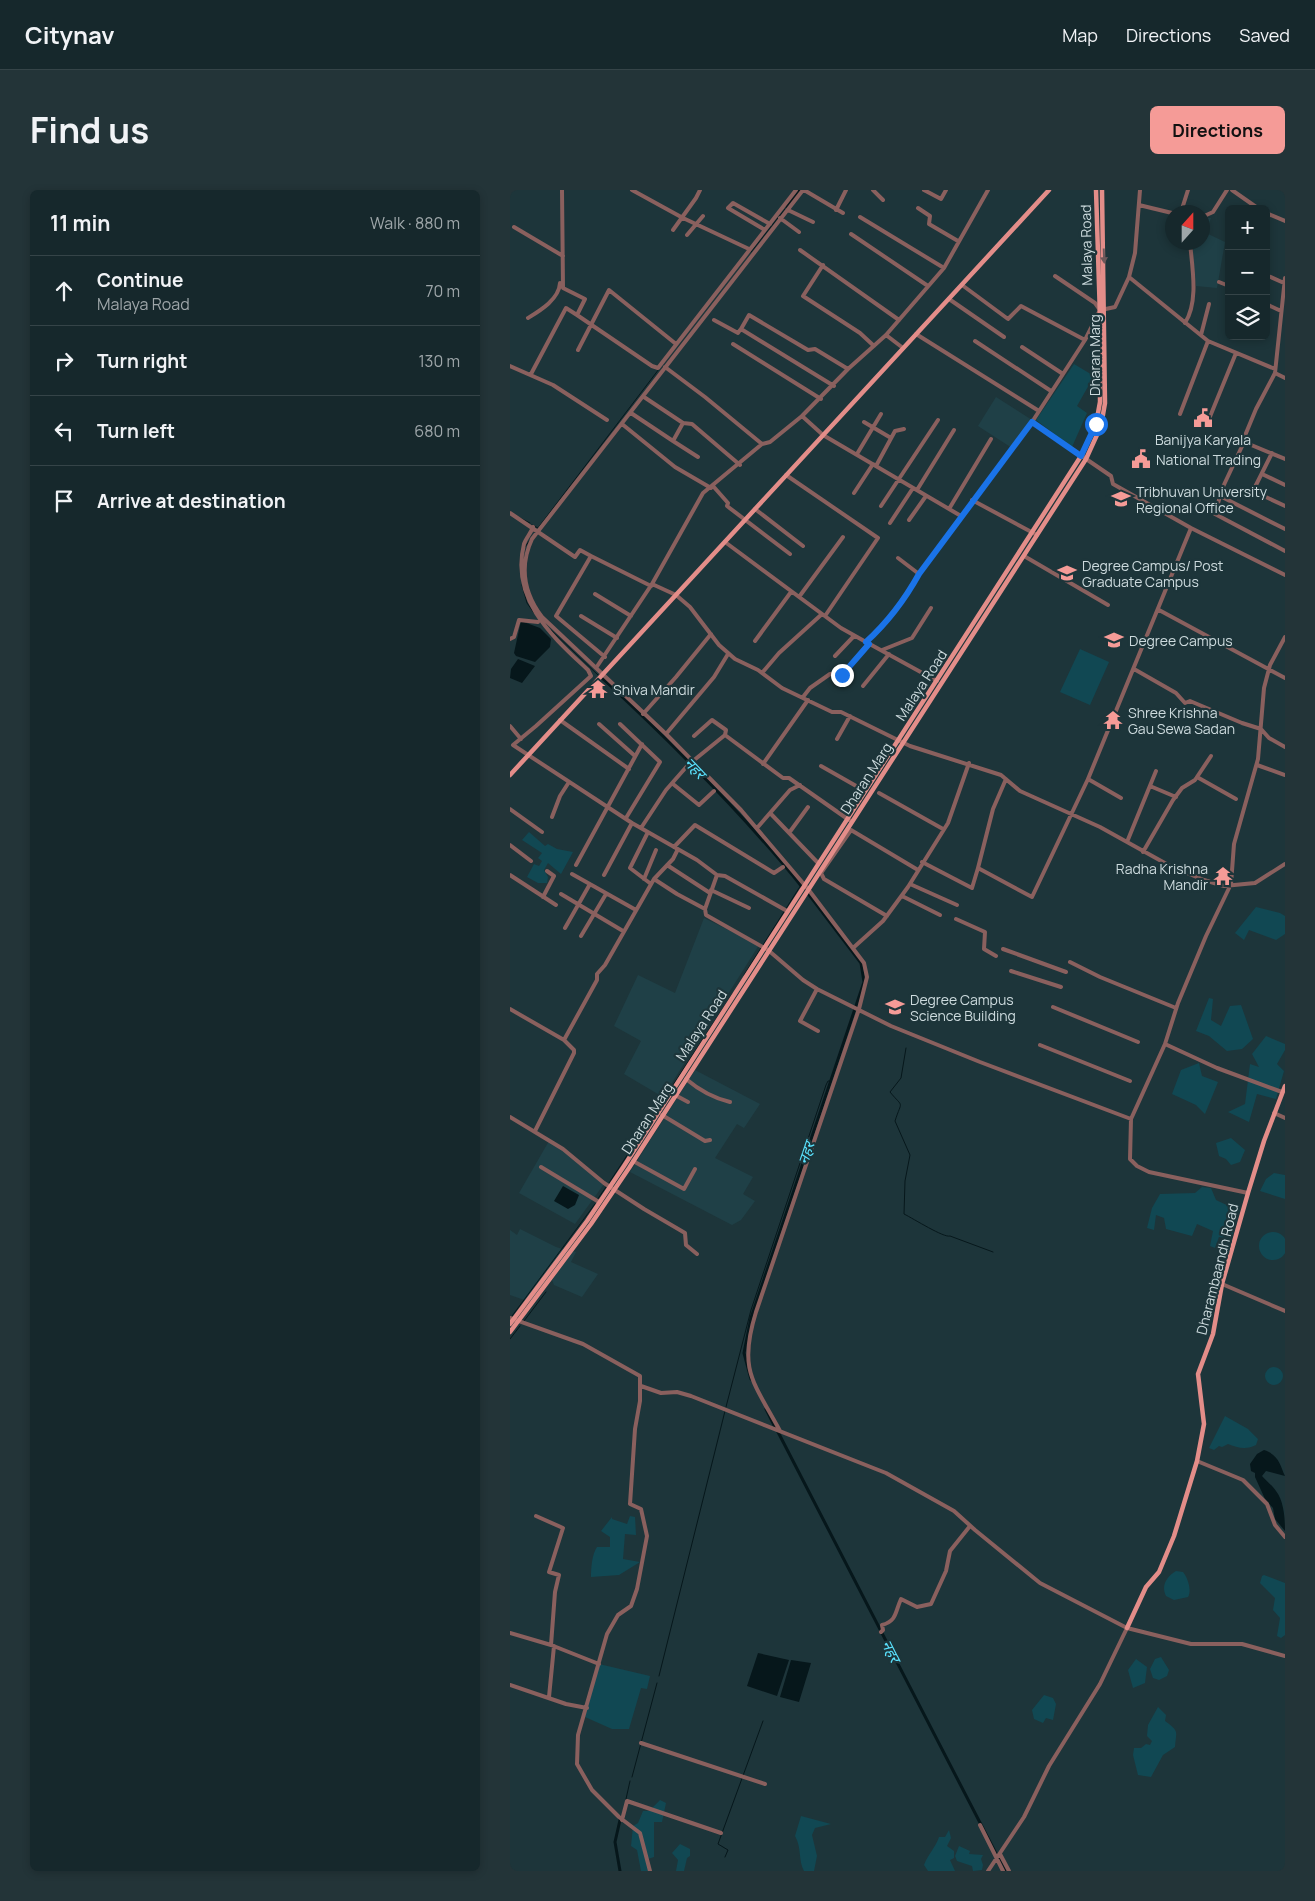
<!DOCTYPE html>
<meta charset="utf-8">
<style>
body{margin:0;font-family:Manrope,"Noto Sans Devanagari",sans-serif;background:#233438;color:#f1f3f6}
.controls{position:absolute;right:15px;top:15px;display:grid;overflow:hidden;border-radius:8px;box-shadow:0 2px 8px #0003}
.controls button{width:45px;height:45px;display:grid;place-items:center;padding:0;border:0;border-bottom:1px solid #354448;background:#16282c;color:#f1f3f6;font:25px sans-serif}
.compass{position:absolute;left:655px;top:15px;width:45px;height:45px;border-radius:50%;background:#16282c;box-shadow:0 2px 8px #0003;rotate:21deg}
.stop{position:absolute;width:15px;height:15px;margin:-11px;border:4px solid #1a73e8;border-radius:50%;background:#fff}
.stop.end{background:#1a73e8;border-color:#fff;box-shadow:0 1px 5px #0008}
.list{margin:0;padding:0;list-style:none}
h2{display:flex;justify-content:space-between;align-items:center;height:65px;margin:0;padding:0 20px;font-size:21px}
h2 small{font-size:16px;font-weight:400;color:#9ea6a9}
.list li{display:grid;grid-template-columns:32px 1fr auto;gap:15px;align-items:center;box-sizing:border-box;height:70px;padding:0 20px;border-top:1px solid #354448}
.list b{display:block;font-size:19px;white-space:nowrap}
.list p{margin:0;font-size:16px;white-space:nowrap;color:#9ea6a9}
.list em{font-size:16px;font-style:normal;color:#9ea6a9}
.icon{flex:none;width:28px;height:28px;fill:none;stroke:currentColor;stroke-width:2;stroke-linecap:round;stroke-linejoin:round}
.map{position:relative;flex:none;width:775px;height:1681px;overflow:hidden;border-radius:8px}
header{display:flex;align-items:center;gap:30px;box-sizing:border-box;height:70px;padding:0 25px;background:#16282c;border-bottom:1px solid #354448}
header strong{font-size:24px}
nav{display:flex;gap:28px;margin-inline-start:auto;font-size:18px}
.intro{display:flex;align-items:center;justify-content:space-between;box-sizing:border-box;height:120px;padding:0 30px}
h1{margin:0;font-size:35px}
.button{padding:12px 22px;border-radius:8px;background:#f59b97;color:#111;font-size:18px;font-weight:700}
main{display:flex;gap:30px;padding:0 30px}
aside{flex:1;background:#16282c;border-radius:8px;box-shadow:0 2px 8px #0003}
.map>svg:first-child{display:block}
</style>
<header>
<strong>Citynav</strong>
<nav><a>Map</a><a>Directions</a><a>Saved</a></nav>
</header>
<div class="intro"><h1>Find us</h1><a class="button">Directions</a></div>
<main>
<aside>
<h2>11 min<small>Walk · 880 m</small></h2>
<ul class="list">
<li><svg class="icon" aria-label="ahead" viewBox="0 0 24 24"><path d="M12 20V5M6 11l6-6 6 6"/></svg><div><b>Continue</b><p>Malaya Road</p></div><em>70 m</em></li>
<li><svg class="icon" aria-label="right" viewBox="0 0 24 24"><path d="M7 20v-9h11M14 6l5 5-5 5"/></svg><div><b>Turn right</b></div><em>130 m</em></li>
<li><svg class="icon" aria-label="left" viewBox="0 0 24 24"><path d="M17 20v-9H6M10 6l-5 5 5 5"/></svg><div><b>Turn left</b></div><em>680 m</em></li>
<li><svg class="icon" aria-label="arrive" viewBox="0 0 24 24"><path d="M6 21V4h12l-3 4 3 4H6"/></svg><div><b>Arrive at destination</b></div></li>
</ul>
</aside>
<div class="map">
<svg width="775" height="1681" viewBox="0 0 775 1681">
<rect width="100%" height="100%" fill="#1d353a"/>
<path fill="#1f4047" d="M693,28H701L696,43L715,52L707,98L686,96L682,53L692,52Z
M486,207L522,230L502,258L468,236Z
M194,728L249,755L153,907L114,884L131,851L104,836L128,785L165,803Z
M185,880L250,914L234,938L227,934L205,968L243,987L233,1004L245,1011L231,1030L222,1035L120,982Z
M39,951L53,960L94,994L65,1034L9,1003Z
M10,1039L46,1057L59,1061L23,1113L0,1105V1040L7,1045Z
M62,1061L66,1062L61,1072L88,1084L72,1107L44,1095L42,1090Z"/>
<path fill="#114853" d="M564,174L584,186L567,216L577,223L562,257L526,230Z
M570,459L599,472L580,515L550,502Z
M19,642L35,656L38,654L47,659L63,662L51,684L38,673L34,680L38,687L37,693H28L17,687L24,674L29,676L32,671L28,668L32,663L12,650Z
M746,717L770,723L775,726V744L766,750L739,740L734,750L725,743Z
M699,808L703,809L701,830L711,836L720,816L731,815L743,849L732,859L717,861L699,846L686,841Z
M756,846L775,854V860L767,874L774,881L766,909L747,904L739,932L718,922L735,914L740,874L749,877L742,864Z
M689,873L692,886L708,892L695,924L686,915L662,904L671,880Z
M721,948L735,960L730,972L721,975L716,969L709,966L706,953Z
M764,983L775,985V1009L750,1001L756,989Z
M692,997L701,998L706,1010L725,1019L726,1024L722,1048L709,1047L705,1058L700,1056L703,1041L687,1034L682,1046L656,1039L654,1028L646,1025L644,1040L637,1038L642,1018L650,1004L685,1003Z
M749 1056a14 14 0 1 1 28 0a14 14 0 1 1-28 0Z
M755 1186a9 9 0 1 1 18 0a9 9 0 1 1-18 0Z
M715,1226L738,1239L748,1249L746,1255C737,1260 727,1258 718,1254L712,1257L709,1256L704,1260L699,1258Z
M120,1326L125,1327L126,1345L115,1344L113,1369L130,1372L109,1385L81,1387C81,1378 82,1364 87,1357H100V1347L91,1341L102,1327V1329L117,1334Z
M666,1381L673,1382C678,1388 682,1401 678,1407L664,1410L656,1406C651,1396 656,1387 666,1381Z
M754,1385L775,1393V1445L771,1448L767,1446L770,1428L763,1420L765,1408L750,1393L752,1386Z
M651,1467L659,1480L657,1486L649,1490L643,1488L640,1479L645,1469Z
M626,1469L637,1477L635,1493L623,1498L618,1480Z
M89,1474L140,1486L137,1499L131,1498L119,1539H102L75,1527Z
M534,1505L543,1508L546,1514L543,1530L536,1528L533,1533L524,1529L522,1520Z
M648,1517L656,1525L655,1531C670,1542 666,1541 665,1557L653,1565L641,1587L628,1585L623,1565L624,1558H631L636,1554L640,1555L642,1551L637,1546L638,1535Z
M150,1610L156,1613L152,1632H144V1667L138,1669L140,1681H131L127,1660L121,1656L123,1636L128,1633L133,1621H139Z
M291,1626L321,1634L305,1638L302,1645L307,1666L304,1681H294C288,1670 292,1658 285,1646Z
M439,1640L441,1648L437,1656L444,1661V1668L440,1670L445,1681H418L414,1675C418,1664 426,1657 429,1647H435Z
M170,1654L180,1659V1666L177,1668L174,1681H166L168,1670L162,1663Z
M449,1656L460,1661L459,1664L473,1665L471,1669L473,1675L472,1680L463,1681L462,1676L447,1671L445,1666Z"/>
<path fill="#06171b" d="M11,431L30,438L41,449L40,457L25,472L6,466L4,463Z
M8,469L25,476L12,493L0,488L1,479Z
M53,996L69,1005L65,1015L58,1019L44,1011Z
M754,1260C769,1265 770,1275 775,1286L756,1281L752,1286C757,1292 762,1295 766,1301C774,1311 775,1329 775,1341L765,1329L763,1318L755,1309L745,1287V1283L741,1281L740,1274L747,1264Z
M248,1463L279,1470L267,1506L237,1496Z
M281,1470L301,1473L289,1512L270,1507Z"/>
<g fill="none" stroke-linecap="round" stroke-linejoin="round">
<path stroke="#06171b" stroke-width="1" d="M241,62L275,19
M10,328L20,333
M22,335L28,338L149,179
M15,357L20,350
M12,395L17,413L24,423
M41,440L88,485
M253,755L291,695
M234,785L251,758
M396,858L391,888L380,902C394,919 392,909 385,931L400,965L395,991L394,1024C404,1029 434,1048 440,1046L483,1062
M99,993L223,803
M87,1010L96,997
M2,1126L85,1014
M14,1131L36,1102
M0,1149L10,1136
M216,1217L241,1120L316,895L318,891H321
M149,1486L215,1221
M122,1587L147,1493
M116,1609L120,1591
M215,1667L218,1660L208,1654L253,1531"/>
<path stroke="#06171b" stroke-width="3" d="M277,17L290,0
M92,488C162,553 232,622 292,697
M241,1189L234,1163L241,1128L354,792L351,773L297,702
M256,1219L265,1237
M268,1242L495,1681
M110,1681L105,1652L110,1630"/>
<path stroke="#8a605e" stroke-width="4" d="M52,0L53,98L75,109L67,125L142,176L148,178L286,0
M122,0L173,28L239,59
M293,0L22,349C9,377 14,403 32,427L156,544L231,620L298,699L354,773L357,787L349,819
M294,0L333,23
M363,0L373,10
M414,0L431,9L436,0
M722,0L749,19
M629,15L662,23
M408,18L420,26L419,34L448,51
M278,20L303,32
M326,20L336,0
M671,22L678,0
M756,23L775,31
M350,27L434,78
M692,27L703,22L717,0
M270,28L289,42
M4,37L53,66
M163,40L186,8L190,0
M255,40L218,18L223,13L260,34
M341,44L418,96
M177,45L193,26
M290,60L389,130
M313,75L293,106L350,143L364,156
M756,85L774,93
M545,86L585,113L590,120
M619,87L698,151L765,179
M775,88L765,183L746,219L734,248V252L712,299L705,324L775,361
M709,92L719,96
M452,95L498,129L511,116L575,150
M439,109L494,147
M756,114L771,121
M591,120L605,117L619,87L625,63L630,0
M18,128C31,120 49,109 50,93
M204,130L228,143L230,140
M675,133C689,111 682,77 680,52
M406,144L529,221
M376,145L393,158
M691,145L699,114
M465,151L541,201
M223,154L311,209
M512,157L553,184
M68,160L99,100L166,154
M0,176L43,195L97,230
M155,177L195,207L252,254
M765,183L775,188
M21,184L56,118L67,125
M324,196L231,139L239,125L298,160L305,159L338,179
M134,207L173,233
M121,223L163,251
M670,224L698,151
M292,226L338,179L376,145L434,78L478,0
M699,229L726,163
M354,232L381,248
M522,232L575,150L589,122
M112,234L165,277L201,298
M734,252L775,269
M762,263L743,301L775,316
M347,264L371,224
M188,267L163,251L173,233L182,234L230,275
M366,276L385,241L394,239
M752,284L775,295
M276,285L368,348L315,426
M203,296L218,313L217,316L280,364
M407,300L444,240
M344,303L363,274
M710,306L775,339
M462,310L527,345
M371,316L428,230
M245,319L293,356
M439,319L481,249
M0,323L65,367L70,360L81,366
M399,330L416,306
M380,333L403,298
M23,337C21,343 16,348 14,354C0,410 43,447 78,480L81,486L26,536L3,555L122,633L187,670L207,685L195,719L196,725L258,760L293,790L307,799L381,836L470,872L621,929
M215,352L331,438L356,452C378,432 394,411 409,384L522,232L601,286L603,294L681,338L775,385
M514,366L598,415
M388,368L409,384
M142,394L166,405L180,417L209,455L225,469L248,480L272,498L322,522H331L400,556L491,585L510,601L590,637L662,677L694,690L714,696L745,693L775,674
M85,404L121,426
M289,407L333,347
M649,420L775,488
M71,426L107,448
M0,449L4,447L9,430L28,432
M245,451L281,402
M356,452L427,491
M372,460L402,448L421,418
M325,466L344,446
M95,467L46,426L81,366L141,396
M86,478L142,394L193,303L252,254L260,252L292,226L313,245L451,326
M624,479L666,503L675,513L680,511L732,533L751,539L759,548L775,557
M252,483L269,463L312,424
M353,496L379,464
M293,507L300,498L320,484L332,485L359,453
M133,524L166,487L201,444
M50,530L119,579
M89,534L125,566
M110,534L150,572L116,628
M0,536L11,549
M156,544L204,487L218,464
M184,546L202,530L216,540L215,545
M327,549L340,526
M253,574L298,510
M747,575L775,585
M311,576L355,601
M687,587L726,609
M496,589L483,619L468,678L522,707L578,589L681,338
M578,589L611,608
M163,594L189,615L204,601
M640,596L666,607
M369,603L433,639
M0,619L32,642
M261,624L308,673
M42,627L50,606L59,592
M131,638L156,600L178,575L215,545L273,588H279L339,630
M247,638L280,600L290,595
M138,642L120,678L141,694
M279,643L298,617
M617,652L646,581
M0,655L21,671
M164,657L185,635L264,683L273,677
M633,662L663,610L672,598L685,590L701,566
M412,672L462,698L468,678
M66,675L132,554
M157,675L200,703
M62,684L126,720
M0,685L46,715
M94,685L122,633
M207,685L215,686L277,721
M134,689L146,660
M144,689L167,704L195,719
M400,694L447,715
M201,700L239,718
M51,704L113,741
M392,706L430,725
M33,707L44,686L37,681
M377,726L314,689L311,683L341,640L408,680
M446,729L475,742L474,759L486,766
M55,738L80,694
M71,746L96,704
M343,758L373,731L398,697L438,633L459,573
M493,759L556,782
M560,772L590,787L666,818
M501,781L551,797
M307,799L290,831L308,841
M543,817L628,852
M0,819L54,850
M655,854L707,878L772,902
M530,855L620,891
M176,889C189,900 203,908 220,912
M165,905L178,912
M764,923L775,928
M152,925L195,951L200,950
M0,927L53,959L94,993L134,1019L175,1043L176,1055L187,1064
M25,941L64,863V860L54,850L87,790V784L95,775L144,689L163,669L168,659
M123,971L174,999L185,979
M31,977L89,1012
M738,1003L639,982L627,976L620,969L621,929L655,854L668,813L696,746L721,694L724,654L748,569L754,498L760,475L775,447
M712,1094L775,1121
M0,1128L73,1154L130,1186V1211L125,1239L120,1314L131,1319L137,1346L127,1399L121,1416L108,1425L97,1444L68,1545L67,1574L82,1600L109,1627L130,1643L140,1681
M131,1196L151,1203L167,1202L181,1206L376,1283L444,1321L465,1340L530,1393L617,1438L681,1454H732L775,1466
M270,1241C243,1191 228,1180 246,1122L349,819
M687,1271L733,1290L757,1314L765,1335L775,1347
M26,1326L53,1338L39,1382L49,1385L45,1402L41,1455
M371,1442L373,1440L372,1435C387,1431 385,1422 391,1409L407,1417L421,1414L436,1381L440,1361L460,1336
M0,1443L41,1455L89,1474
M0,1495L56,1514L77,1518
M39,1507L44,1456
M131,1553L255,1594
M112,1630L117,1611L211,1643
M470,1635L493,1681
M490,1664L499,1681
M478,1681L514,1627L539,1576L590,1494L617,1438"/>
<path stroke="#e38d89" stroke-width="4.5" d="M0,585L539,0
M0,1134L77,1031L114,976L571,266L586,234L590,212V127L586,0
M0,1142L81,1034L119,978L576,269L591,236L595,213L592,0
M617,1438L636,1397L649,1382L664,1346L687,1271L694,1234L688,1184L703,1144L712,1094L738,1003L754,951L775,896"/>
</g>
<defs><path id="oneway-solid" d="M-6-.8H1V-3.2L6.5 0L1 3.2V.8H-6Z" transform="scale(1.25)"/></defs>
<use fill="#6c585a" href="#oneway-solid" transform="translate(594 66) rotate(88)"/>
<g fill="none" stroke-linecap="round" stroke-linejoin="round">
<path stroke="#1a73e8" stroke-width="6" d="M332,485L359,454L356,452C378,432 394,411 409,384L522,232L571,266L586,234"/>
</g>
<defs>
<g id="civic-bare" transform="scale(1.5)"><path d="M-.6-6.5H3V-4.5H.6V-3L4-1V1h2V6H-6V1h2V-1L-.6-3ZM-1.2 2.5V6h2.4V2.5Z" fill="#f59b97" stroke="#1d353a" stroke-width="2.5" paint-order="stroke"/></g>
<g id="university-bare" transform="scale(1.5)"><path d="M0-5L7-2L0 1L-7-2ZM-4 1L0 2.5L4 1V4Q0 6-4 4Z" fill="#f59b97" stroke="#1d353a" stroke-width="2.5" paint-order="stroke"/></g>
<g id="temple-bare" transform="scale(1.5)"><path d="M0-6L5-2H3V0L6.5 2.5H4V6H1.5V3h-3V6H-4V2.5H-6.5L-3 0V-2H-5Z" fill="#f59b97" stroke="#1d353a" stroke-width="2.5" paint-order="stroke"/></g>
</defs>
<g fill-rule="evenodd">
<use href="#civic-bare" x="693" y="228"/>
<use href="#civic-bare" x="631" y="269"/>
<use href="#university-bare" x="611" y="309"/>
<use href="#university-bare" x="557" y="383"/>
<use href="#university-bare" x="604" y="450"/>
<use href="#temple-bare" x="88" y="499"/>
<use href="#temple-bare" x="603" y="530"/>
<use href="#temple-bare" x="713" y="686"/>
<use href="#university-bare" x="385" y="817"/>
</g>
<g text-anchor="middle" dominant-baseline="central" stroke-width="4.5" stroke-linejoin="round" paint-order="stroke">
<g font-size="14" fill="#ccdadd" stroke="#1d353a">
<text transform="translate(576 55) rotate(-91)">Malaya Road</text>
<text transform="translate(584 165) rotate(-90)">Dharan Marg</text>
<text transform="translate(411 495) rotate(-57)">Malaya Road</text>
<text transform="translate(356 588) rotate(-57)">Dharan Marg</text>
<text transform="translate(191 835) rotate(-57)">Malaya Road</text>
<text transform="translate(137 928) rotate(-57)">Dharan Marg</text>
<text transform="translate(707 1079) rotate(-76)">Dharambaandh Road</text>
</g>
<g font-size="14" fill="#ccdadd" stroke="#1d353a" text-anchor="start">
<text x="693" y="249" text-anchor="middle">Banijya Karyala</text>
<text x="646" y="269">National Trading</text>
<text x="626" y="301">Tribhuvan University<tspan x="626" dy="16">Regional Office</tspan></text>
<text x="572" y="375">Degree Campus/ Post<tspan x="572" dy="16">Graduate Campus</tspan></text>
<text x="619" y="450">Degree Campus</text>
<text x="103" y="499">Shiva Mandir</text>
<text x="618" y="522">Shree Krishna<tspan x="618" dy="16">Gau Sewa Sadan</tspan></text>
<text x="698" y="678" text-anchor="end">Radha Krishna<tspan x="698" dy="16">Mandir</tspan></text>
<text x="400" y="809">Degree Campus<tspan x="400" dy="16">Science Building</tspan></text>
</g>
<g font-size="15" font-style="italic" fill="#5ae2fe" stroke="#1d353a">
<text transform="translate(185 578) rotate(46)">नहर</text>
<text transform="translate(296 963) rotate(-71)">नहर</text>
<text transform="translate(381 1461) rotate(63)">नहर</text>
</g>
</g>
</svg>
<div class="controls">
<button>+</button>
<button>−</button>
<button><svg class="icon" aria-label="layers" viewBox="0 0 24 24"><path d="M12 4l9 5-9 5-9-5zM3 14l9 5 9-5"/></svg></button>
</div>
<svg class="compass" viewBox="-18 -18 36 36"><path d="M0-13l5 13h-10z" fill="#e53935"/><path d="M0 13l5-13h-10z" fill="#9ea6a9"/></svg>
<div class="stop" style="left:586px;top:234px"></div>
<div class="stop end" style="left:332px;top:485px"></div>
</div>
</main>
